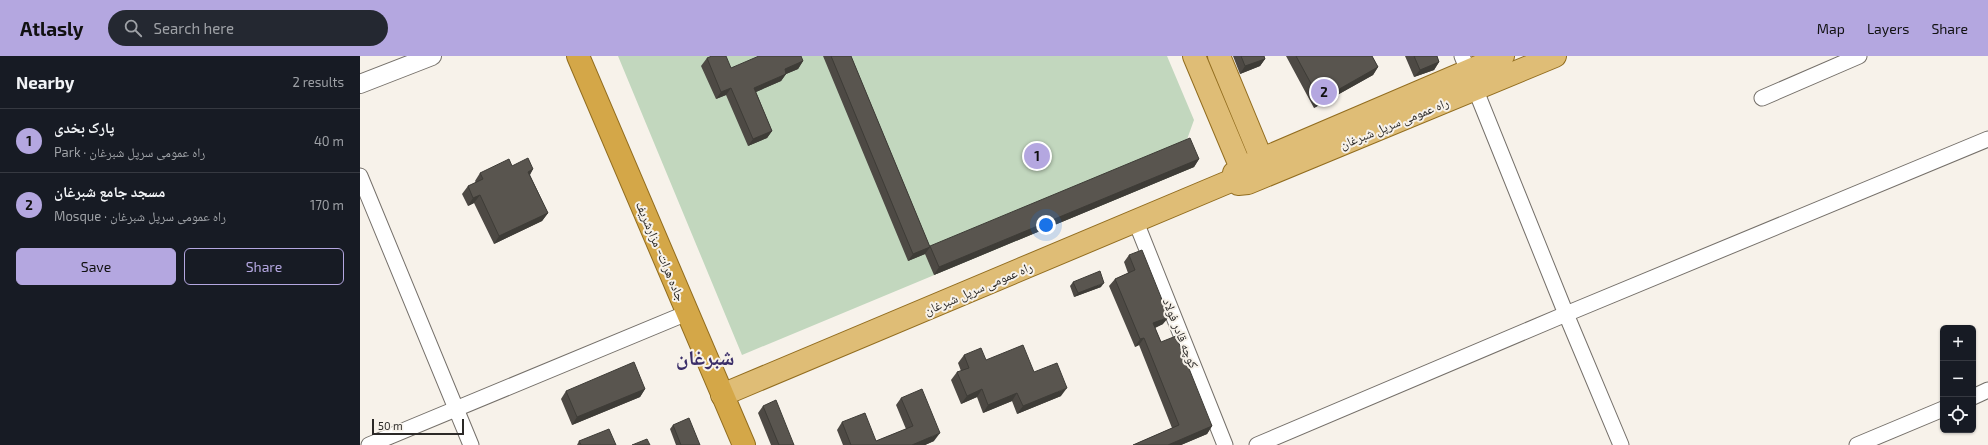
<!DOCTYPE html>
<meta charset="utf-8">
<style>
body{margin:0;font-family:"Exo 2","Noto Naskh Arabic",sans-serif;background:#242831;color:#f1f3f6}
.controls{position:absolute;right:12px;bottom:12px;display:grid;overflow:hidden;border-radius:6px;box-shadow:0 1px 3px #0004}
.controls button{width:36px;height:36px;display:grid;place-items:center;padding:0;border:0;border-bottom:1px solid #363941;background:#171b24;color:#f1f3f6;font:20px sans-serif}
.scale{position:absolute;left:12px;bottom:10px;width:92px;box-sizing:border-box;padding-left:4px;border:2px solid #2b2927;border-top:0;font-size:11px;line-height:14px;white-space:nowrap;color:#2b2927;-webkit-text-stroke:3px #f7f2ea;paint-order:stroke}
.you{position:absolute;left:686px;top:169px;width:14px;height:14px;margin:-10px;border:3px solid #fff;border-radius:50%;background:#1a73e8;box-shadow:0 0 0 6px #1a73e833}
.badge{display:grid;place-items:center;width:26px;height:26px;border-radius:50%;background:#b4a7e0;color:#111;font-size:13px;font-weight:700}
.pin{position:absolute;translate:-50% -50%;border:2px solid #fff;box-shadow:0 1px 4px #0006}
.list{margin:0;padding:0;list-style:none}
h2{display:flex;justify-content:space-between;align-items:center;height:52px;margin:0;padding:0 16px;font-size:17px}
h2 small{font-size:13px;font-weight:400;color:#9ea1a6}
.list li{display:grid;grid-template-columns:26px 1fr auto;gap:12px;align-items:center;box-sizing:border-box;height:64px;padding:0 16px;border-top:1px solid #363941}
.list b{display:block;font-size:15px;white-space:nowrap}
.list p{margin:0;font-size:13px;white-space:nowrap;color:#9ea1a6}
.list em{font-size:13px;font-style:normal;color:#9ea1a6}
.actions{display:flex;gap:8px;padding:12px 16px}
.actions a{flex:1;padding:9px 0;border:1px solid #b4a7e0;border-radius:6px;text-align:center;font-size:14px;color:#b4a7e0}
.actions .main{background:#b4a7e0;color:#111}
.icon{flex:none;width:22px;height:22px;fill:none;stroke:currentColor;stroke-width:2;stroke-linecap:round;stroke-linejoin:round}
.map{position:relative;flex:none;width:1628px;height:389px;overflow:hidden}
header{display:flex;align-items:center;gap:24px;box-sizing:border-box;height:56px;padding:0 20px;background:#b4a7e0;color:#111}
header strong{font-size:19px}
nav{display:flex;gap:22px;margin-inline-start:auto;font-size:14px}
.search{width:280px;height:36px;background:#242831;display:flex;align-items:center;gap:10px;box-sizing:border-box;padding:0 14px;border-radius:22px;color:#9ea1a6;font-size:15px}
main{display:flex}
aside{flex:1;background:#171b24}
.map>svg:first-child{display:block}
</style>
<header>
<strong>Atlasly</strong>
<div class="search"><svg class="icon" aria-label="search" viewBox="0 0 24 24"><circle cx="10" cy="10" r="6"/><path d="M15 15l6 6"/></svg>Search here</div>
<nav><a>Map</a><a>Layers</a><a>Share</a></nav>
</header>
<main>
<aside>
<h2>Nearby<small>2 results</small></h2>
<ul class="list">
<li><span class="badge">1</span><div><b>پارک بخدی</b><p>Park · راه عمومی سرپل شبرغان</p></div><em>40 m</em></li>
<li><span class="badge">2</span><div><b>مسجد جامع شبرغان</b><p>Mosque · راه عمومی سرپل شبرغان</p></div><em>170 m</em></li>
</ul>
<div class="actions"><a class="main">Save</a><a>Share</a></div>
</aside>
<div class="map">
<svg width="1628" height="389" viewBox="0 0 1628 389">
<rect width="100%" height="100%" fill="#f7f2ea"/>
<path fill="#c2d7be" d="M258,0H807L834,64L825,89L834,111L382,299Z"/>
<g fill="none" stroke-linecap="round" stroke-linejoin="round">
<g stroke="#75706a" stroke-width="17">
<path id="minor" d="M1102,0L1206,258L1261,389
M1402,42L1499,0
M0,120L111,389
M776,166L865,389
M1613,341L1628,334
M9,389L327,257
M897,389L1206,258L1628,83
M1497,389L1583,353"/>
</g>
<g stroke="#75706a" stroke-width="20">
<path id="tertiary" d="M0,28L72,0"/>
</g>
<g stroke="#926d1f" stroke-width="24">
<path id="primary" d="M834,0L881,112
M859,0L907,116
M873,124L878,128L888,127L1195,0
M873,124L874,117L881,112L1143,0
M362,339L873,124"/>
</g>
<g stroke="#926d1f" stroke-width="24">
<path id="trunk" d="M218,0L384,389"/>
</g>
<use href="#minor" stroke="#fff" stroke-width="15"/>
<use href="#tertiary" stroke="#fff" stroke-width="18"/>
<use href="#primary" stroke="#dfbd76" stroke-width="22"/>
<use href="#trunk" stroke="#d4a748" stroke-width="22"/>
</g>
<path fill="#4d4944" d="M463,0H491L570,191L839,103L834,111L574,219L565,198L548,205Z
M873,0H904L905,3L900,10L880,18Z
M926,0H1012L1018,11L1013,19L954,52Z
M1045,0H1077L1079,6L1074,14L1054,21Z
M347,2L371,12L443,5L438,13L426,18L421,25L396,36L412,75L407,82L388,90L366,39L356,43L341,10Z
M152,110L173,113L170,119L188,157L182,165L134,188L114,147L108,150L102,138L108,130L116,127L115,125L120,117Z
M769,199L803,268L795,272L801,286L852,370L847,378L821,389H773L812,372L779,289L775,291L749,230L755,223L768,217L764,206Z
M713,226L741,231L714,241L710,230Z
M604,299L674,316L701,340L657,358L652,345L623,357L617,341L601,348L591,324L597,316L601,315L598,307Z
M285,333L280,341L212,369L201,343L206,335Z
M541,342L574,385L565,389H483L477,374L482,366L516,385L546,373L536,349Z
M403,350L434,389H411L398,357Z
M313,369L340,389H316L310,373Z
M219,385L256,389H217Z"/>
<path fill="#3e3c37" d="M905,3L900,10L880,18L885,10Z
M443,5L438,13L419,21L425,13Z
M1079,6L1074,14L1054,21L1060,14Z
M1018,11L1013,19L954,52L960,44Z
M426,18L421,25L389,39L394,32Z
M371,32L366,39L356,43L361,36Z
M412,75L407,82L388,90L393,83Z
M839,103L834,111L574,219L579,211Z
M173,113L168,121V116Z
M120,139L114,147L108,150L113,142Z
M188,157L182,165L134,188L139,180Z
M570,191L565,198L548,205L553,198Z
M744,227L741,231L714,241L718,237Z
M809,261L803,268L788,275L793,267Z
M784,282L779,289L775,291L780,283Z
M707,332L701,340L657,358L663,350Z
M285,333L280,341L212,369L217,361Z
M622,333L617,341L601,348L607,340Z
M657,337L652,345L623,357L628,349Z
M852,370L847,378L821,389H808Z
M580,377L574,385L565,389H552Z"/>
<path fill="#59554f" stroke="#3e3c37" d="M352,0H366L371,12L399,0H441L443,5L425,13L426,18L394,32L412,75L393,83L371,32L361,36L347,2Z
M471,0H491L570,191L553,198Z
M881,0H904L905,3L885,10Z
M936,0H1012L1018,11L960,44Z
M1054,0H1077L1079,6L1060,14Z
M830,82L839,103L579,211L570,190Z
M168,102L173,113L168,116L188,157L139,180L120,139L113,142L108,130L123,123L120,117L149,103L152,110Z
M782,194L809,261L793,267L801,286L816,280L852,370L808,389H773L819,369L784,282L780,283L755,223L775,214L769,199Z
M740,215L744,227L718,237L713,226Z
M663,289L674,316L697,307L707,332L663,350L657,337L628,349L622,333L607,340L597,316L609,312L604,299L621,292L626,304Z
M274,306L285,333L217,361L206,335Z
M562,333L580,377L552,389H491L482,366L505,357L516,385L553,370L541,342Z
M416,344L434,389H419L403,350Z
M329,362L340,389H321L313,369Z
M249,373L256,389H221L219,385Z
M287,383L290,389H272Z"/>
<g text-anchor="middle" dominant-baseline="central" stroke-width="4" stroke-linejoin="round" paint-order="stroke">
<g font-size="13" fill="#2b2927" stroke="#f7f2ea">
<text transform="translate(1034 67) rotate(-22)">راه عمومی سرپل شبرغان</text>
<text transform="translate(301 195) rotate(67)">جاده هرات- مزارشریف</text>
<text transform="translate(618 232) rotate(-23)">راه عمومی سرپل شبرغان</text>
<text transform="translate(821 277) rotate(68)">کوچه قادر فولاد</text>
</g>
<g font-size="21" font-weight="bold" fill="#3b2e69" stroke="#f7f2ea">
<text x="345" y="300">شبرغان</text>
</g>
</g>
</svg>
<div class="controls">
<button>+</button>
<button>−</button>
<button><svg class="icon" aria-label="locate" viewBox="0 0 24 24"><circle cx="12" cy="12" r="6"/><path d="M12 2v4M12 18v4M2 12h4M18 12h4"/></svg></button>
</div>
<div class="scale">50 m</div>
<div class="you"></div>
<div class="pin badge" style="left:677px;top:100px">1</div>
<div class="pin badge" style="left:964px;top:36px">2</div>
</div>
</main>
